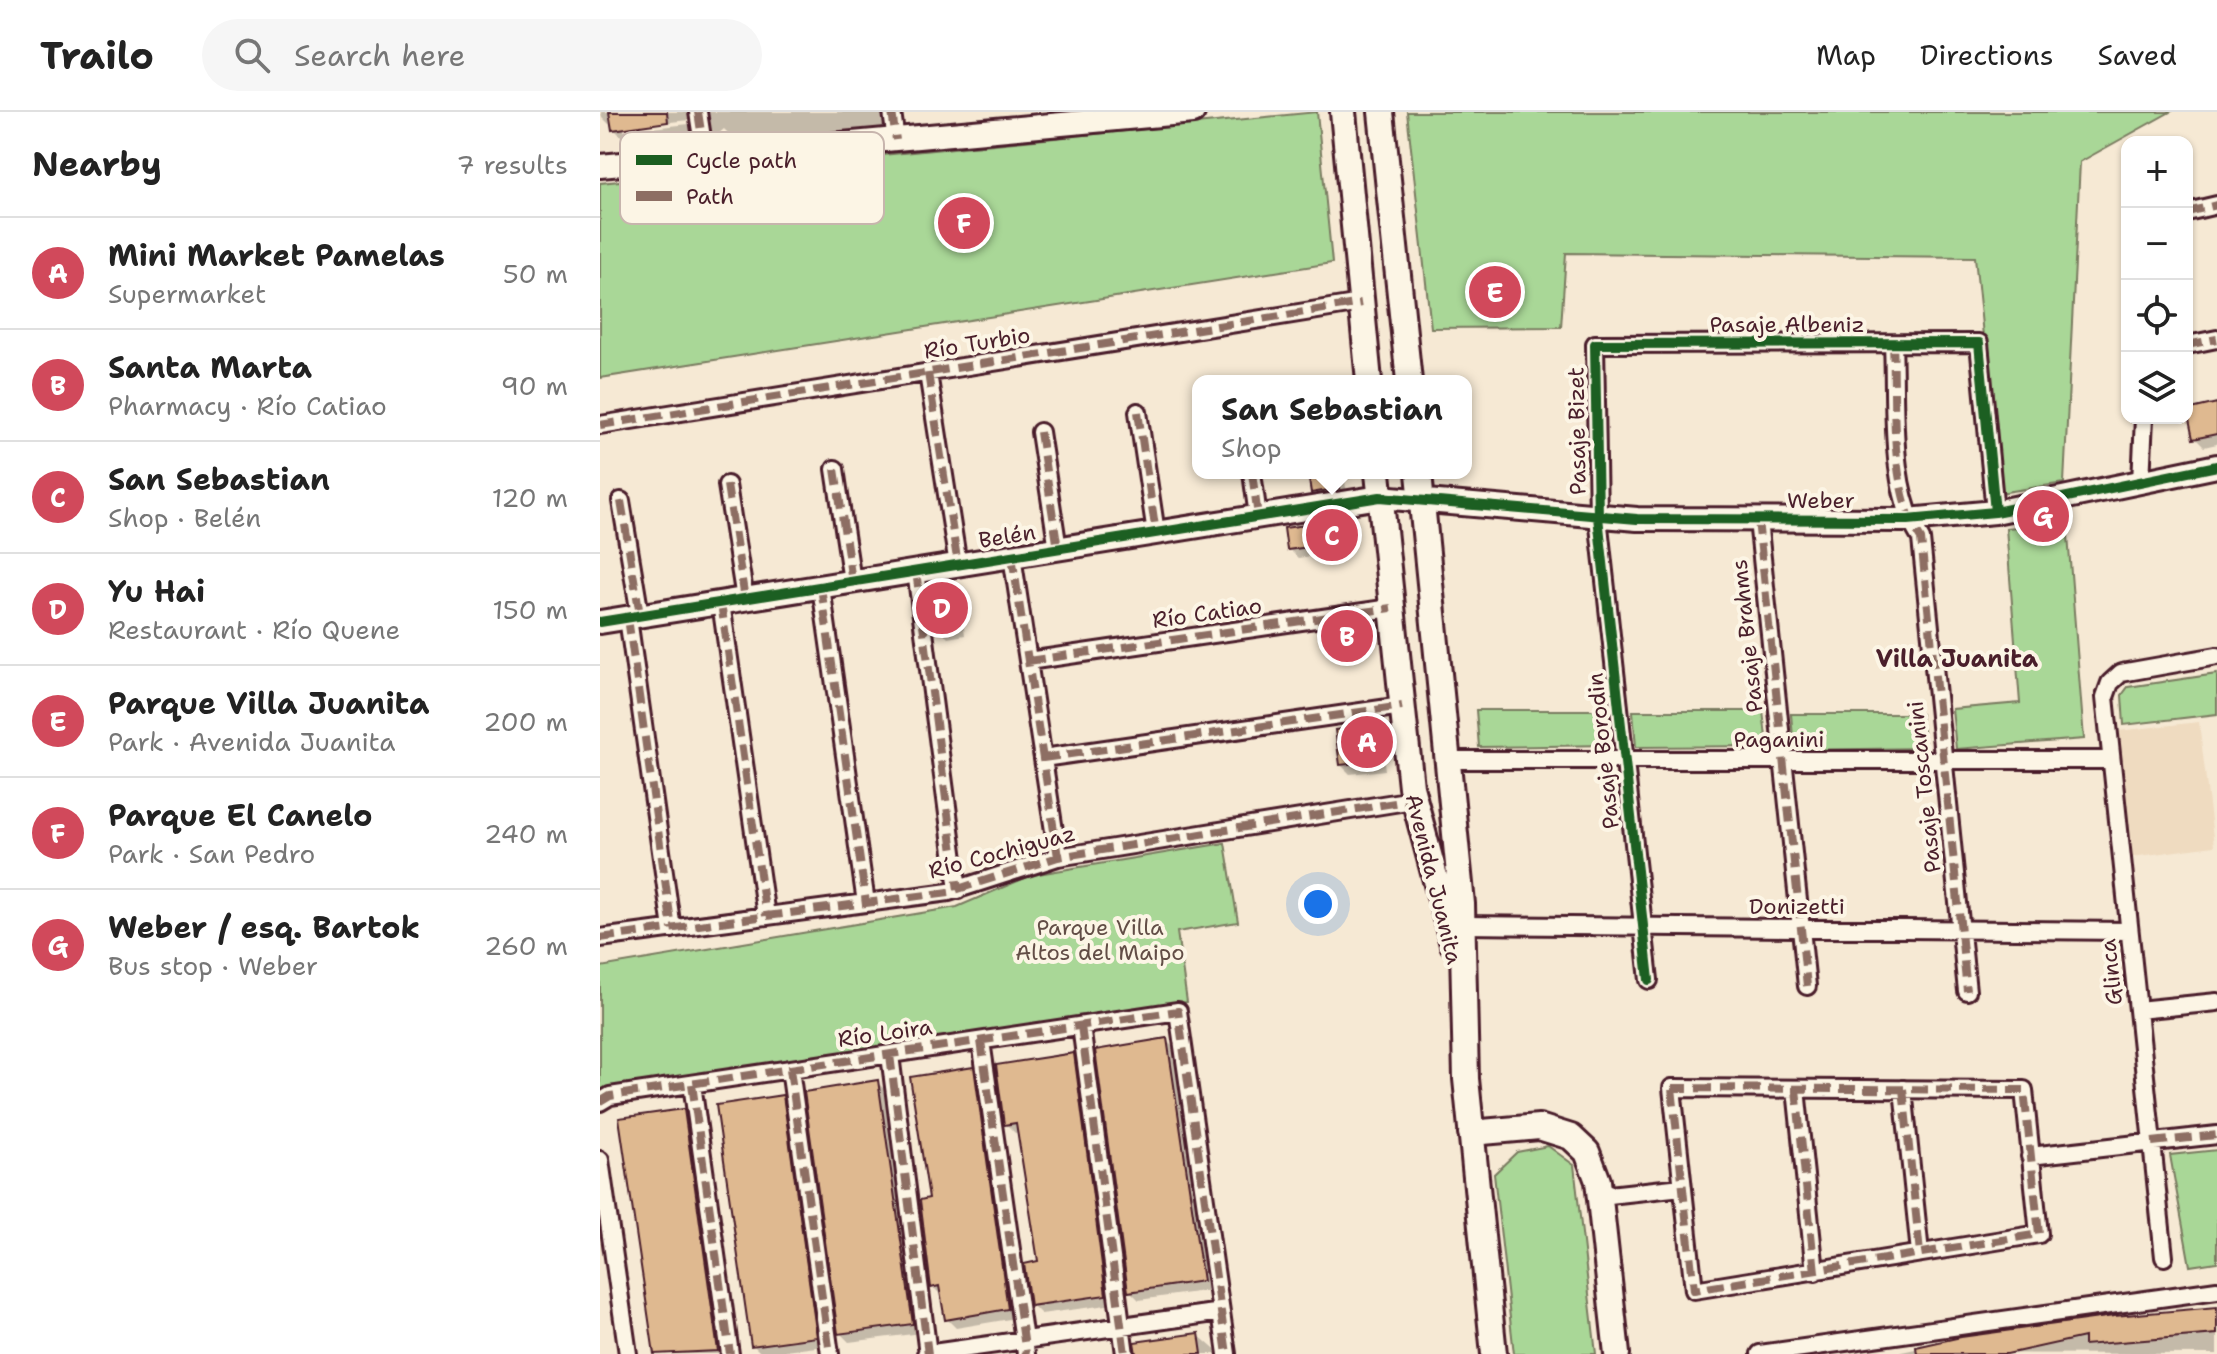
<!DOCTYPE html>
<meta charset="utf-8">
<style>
body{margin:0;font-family:"Shantell Sans",sans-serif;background:#f6f6f6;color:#222}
.controls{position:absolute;right:24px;top:24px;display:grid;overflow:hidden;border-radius:16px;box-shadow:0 2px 6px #0004}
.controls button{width:72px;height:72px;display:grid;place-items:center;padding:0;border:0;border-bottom:2px solid #e0e0e0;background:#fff;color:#222;font:40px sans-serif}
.you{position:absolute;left:718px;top:792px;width:28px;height:28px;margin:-20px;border:6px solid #fff;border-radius:50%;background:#1a73e8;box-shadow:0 0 0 12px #1a73e833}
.badge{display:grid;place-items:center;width:52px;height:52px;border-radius:50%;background:#d1495b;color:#fff;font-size:26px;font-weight:700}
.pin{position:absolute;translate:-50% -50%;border:4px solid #fff;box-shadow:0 2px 8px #0006}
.popup{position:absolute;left:592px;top:263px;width:280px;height:104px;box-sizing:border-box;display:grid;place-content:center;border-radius:16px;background:#fff;filter:drop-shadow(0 2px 6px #0005);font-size:26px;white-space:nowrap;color:#767676}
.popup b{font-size:30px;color:#222}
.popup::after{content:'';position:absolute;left:50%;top:100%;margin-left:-16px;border:16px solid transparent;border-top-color:#fff}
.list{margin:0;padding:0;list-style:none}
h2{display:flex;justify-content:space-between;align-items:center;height:104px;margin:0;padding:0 32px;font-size:34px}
h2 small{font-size:26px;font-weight:400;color:#767676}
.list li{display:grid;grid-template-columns:52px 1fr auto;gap:24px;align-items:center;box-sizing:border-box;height:112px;padding:0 32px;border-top:2px solid #e0e0e0}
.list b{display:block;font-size:30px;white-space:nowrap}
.list p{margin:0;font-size:26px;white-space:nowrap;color:#767676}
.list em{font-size:26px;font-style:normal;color:#767676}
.icon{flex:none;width:44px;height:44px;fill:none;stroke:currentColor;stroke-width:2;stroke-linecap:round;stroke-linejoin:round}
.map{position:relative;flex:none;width:1617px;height:1242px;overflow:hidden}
header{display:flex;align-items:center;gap:48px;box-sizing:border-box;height:112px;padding:0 40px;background:#fff;border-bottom:2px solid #e0e0e0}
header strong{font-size:38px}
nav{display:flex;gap:44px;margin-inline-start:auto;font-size:28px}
.search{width:560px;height:72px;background:#f6f6f6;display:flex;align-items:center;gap:20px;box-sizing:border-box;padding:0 28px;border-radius:44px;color:#767676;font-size:30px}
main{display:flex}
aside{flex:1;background:#fff}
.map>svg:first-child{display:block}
</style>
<header>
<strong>Trailo</strong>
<div class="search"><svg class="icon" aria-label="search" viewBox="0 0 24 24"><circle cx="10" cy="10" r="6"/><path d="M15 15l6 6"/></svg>Search here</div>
<nav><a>Map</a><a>Directions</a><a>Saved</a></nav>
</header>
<main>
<aside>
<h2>Nearby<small>7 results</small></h2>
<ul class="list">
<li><span class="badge">A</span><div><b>Mini Market Pamelas</b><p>Supermarket</p></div><em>50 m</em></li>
<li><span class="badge">B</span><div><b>Santa Marta</b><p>Pharmacy · Río Catiao</p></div><em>90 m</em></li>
<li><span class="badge">C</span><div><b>San Sebastian</b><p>Shop · Belén</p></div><em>120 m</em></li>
<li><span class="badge">D</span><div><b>Yu Hai</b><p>Restaurant · Río Quene</p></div><em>150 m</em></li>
<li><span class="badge">E</span><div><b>Parque Villa Juanita</b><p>Park · Avenida Juanita</p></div><em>200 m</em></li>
<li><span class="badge">F</span><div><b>Parque El Canelo</b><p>Park · San Pedro</p></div><em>240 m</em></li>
<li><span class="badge">G</span><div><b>Weber / esq. Bartok</b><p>Bus stop · Weber</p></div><em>260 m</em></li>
</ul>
</aside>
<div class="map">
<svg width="1617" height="1242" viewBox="0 0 1617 1242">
<rect width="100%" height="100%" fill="#f6e9d4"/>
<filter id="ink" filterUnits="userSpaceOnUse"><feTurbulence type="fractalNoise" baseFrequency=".0125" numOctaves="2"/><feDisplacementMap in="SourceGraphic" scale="16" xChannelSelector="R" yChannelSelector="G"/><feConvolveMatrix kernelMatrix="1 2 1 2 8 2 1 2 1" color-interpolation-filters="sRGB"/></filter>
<g filter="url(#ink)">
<path fill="#efdbc0" d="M1599,610L1614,734L1532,745L1518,619Z"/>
<path fill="#a9d797" stroke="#7a7b61" stroke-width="2" d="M717,0L732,151L0,266V71Z
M807,0H1570L1480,50L1464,371L1399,381L1375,145L966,141L961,215L831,216Z
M1467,411L1484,627L1356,637L1352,597L1420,591L1406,416Z
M1617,562V602L1524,613L1522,583L1528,575Z
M876,598H1007L1010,633L879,635Z
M1033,599H1163L1167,634L1036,635Z
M1191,602H1321L1325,636L1194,638Z
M625,731L638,810L577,820L587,890L0,981V855L357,795L432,763Z
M948,1034L974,1053L996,1242H914L894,1062L917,1040Z
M1617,1038V1150L1590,1154L1570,1043Z"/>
<path fill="#0003" fill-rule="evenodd" d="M1,0H300L295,20L142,35L124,17L115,25L104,27L105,38L42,45L2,5ZM89,8V12L24,19V15Z
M1617,294V332L1604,335L1595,326Z
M710,361H744L747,384L722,389L713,380Z
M741,410L750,419L753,438L698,446L689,437Z
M352,484L361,493L365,523L348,526L339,517Z
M752,515L758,537L739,540L735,536Z
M772,616L781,625L785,658L750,662L741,653Z
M566,928L575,937L611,1178L539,1188L530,1179Z
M473,943L482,952L514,1192L441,1202L432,1193L440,1151L419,1020L415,1021L406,1012Z
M373,957L382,966L416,1206L356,1216L347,1207L342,1184L333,1175L332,1088Z
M277,970L286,979L321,1221L249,1230L240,1221Z
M182,985L191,994L224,1234L162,1242L153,1233Z
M83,999L92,1008L126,1242H56L21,1008Z
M1617,1197V1242L1297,1241L1361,1227Z
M598,1223L620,1242H553Z"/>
<path fill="#dfb990" stroke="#4a1f2b" stroke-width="2" d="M9,0H67L68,10L12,18Z
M1617,291V322L1593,327L1587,298Z
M708,361H737L740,376L711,381Z
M742,408L745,430L687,438L684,416Z
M352,482L358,515L337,518L332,485Z
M752,513L756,533L733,537L730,516Z
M772,614L777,649L740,653L735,618Z
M567,926L603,1169L528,1180L495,938Z
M474,941L506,1183L430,1194L424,1152L438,1149L416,1011L404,1013L396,953Z
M374,955L408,1197L345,1208L339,1174L331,1176L320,1088L329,1086L310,965Z
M278,968L313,1212L238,1222L204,980Z
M183,983L217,1225L151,1234L116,993Z
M84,997L118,1239L54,1242L19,1006Z
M1617,1195V1222L1484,1233V1225L1407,1242H1317L1316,1235L1361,1225L1514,1204Z
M599,1221L602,1242H536L534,1230Z"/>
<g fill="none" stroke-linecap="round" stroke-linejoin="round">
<g stroke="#4a1f2b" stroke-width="22">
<path id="minor" d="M98,0L105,45
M292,0L296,28
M1587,100L1617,93
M1293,232C1296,292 1288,376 1321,427L1367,879
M1587,233L1617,227
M328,261L358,453
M538,300L556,421
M0,313L761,191
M440,320L458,437
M235,357L252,469
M652,361L658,404
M1541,370L1544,306
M127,373L145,487
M21,389L40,503
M1158,408L1207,874
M412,444L458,745
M316,459L358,778
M221,475L266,791
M121,491L166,804
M28,506L72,817
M428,549L791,496
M443,646L802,594
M848,648H1511
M864,813L1529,819
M0,826L349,780L458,745L813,688
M1049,868L998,405L995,232L1379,231L1395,400
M1538,898L1617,890
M481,914L525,1242
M381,929L426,1242
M290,943L328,1242
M190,957L230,1242
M92,972L130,1242
M1072,976L1424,978L1439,1122L1094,1178Z
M1196,977L1215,1160
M1303,977L1320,1141
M0,990L10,984L578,899L627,1242
M1430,1044L1617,1023
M0,1048L28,1242
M1000,1084L1082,1075
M1564,1145L1505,585L1510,571L1521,561L1617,544
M326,1242L621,1200
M1160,1242L1617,1178"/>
</g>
<g stroke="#4a1f2b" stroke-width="28">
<path id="tertiary" d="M0,54L593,0
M0,510L780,385L1037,407L1308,408L1395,400L1617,354"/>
</g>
<g stroke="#4a1f2b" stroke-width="30">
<path id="secondary" d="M743,0L769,269
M781,0L809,269
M778,361L811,675L853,832
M819,361L862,792L866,967L894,1242
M871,1021L939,1015L971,1025L987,1040L998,1069L1017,1242"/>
</g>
<use href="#minor" stroke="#fcf5e5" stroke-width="16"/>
<use href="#tertiary" stroke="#fcf5e5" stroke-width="22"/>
<use href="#secondary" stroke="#fcf5e5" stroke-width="24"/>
<path stroke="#8d6e63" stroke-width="8" stroke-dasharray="16 8" stroke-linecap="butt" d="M98,0L105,45
M292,0L296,28
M1587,100L1617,93
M1293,232C1296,292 1288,376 1321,427L1367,879
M1587,233L1617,227
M328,261L358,453
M538,300L556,421
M0,313L761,191
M440,320L458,437
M235,357L252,469
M652,361L658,404
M127,373L145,487
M21,389L40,503
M1158,408L1207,874
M412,444L458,745
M316,459L358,778
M221,475L266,791
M121,491L166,804
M28,506L72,817
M428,549L791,496
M443,646L802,594
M0,826L349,780L458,745L813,688
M481,914L525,1242
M381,929L426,1242
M290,943L328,1242
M190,957L230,1242
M92,972L130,1242
M1072,976L1424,978L1439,1122L1094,1178Z
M1196,977L1215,1160
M1303,977L1320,1141
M0,990L10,984L578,899L627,1242
M1552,1030L1617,1023"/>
<g stroke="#fcf5e5" stroke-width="15">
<path id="cycleway" d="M0,510L780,385L1037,407L1308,408L1395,400L1617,354
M1049,868L998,405L995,232L1379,231L1395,400"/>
</g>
<use href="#cycleway" stroke="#1b5e20" stroke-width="10"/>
</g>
</g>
<g text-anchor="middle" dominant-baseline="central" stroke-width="8" stroke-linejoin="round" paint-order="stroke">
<g font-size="22" fill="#4a1f2b" stroke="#fcf5e5">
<text x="1187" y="212">Pasaje Albeniz</text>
<text transform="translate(377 231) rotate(-9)">Río Turbio</text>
<text transform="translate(977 319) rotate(-91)">Pasaje Bizet</text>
<text x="1221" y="388">Weber</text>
<text transform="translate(407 424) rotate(-9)">Belén</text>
<text transform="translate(607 501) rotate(-8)">Río Catiao</text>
<text transform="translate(1147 524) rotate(-96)">Pasaje Brahms</text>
<text x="1179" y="627">Paganini</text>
<text transform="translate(1003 639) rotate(-96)">Pasaje Borodin</text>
<text transform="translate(1324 675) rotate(-96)">Pasaje Toscanini</text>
<text transform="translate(402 740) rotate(-15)">Río Cochiguaz</text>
<text transform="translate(834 767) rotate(76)">Avenida Juanita</text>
<text x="1197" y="794">Donizetti</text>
<text transform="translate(1511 860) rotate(-96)">Glinca</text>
<text transform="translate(285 921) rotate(-8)">Río Loira</text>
</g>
<g font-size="22" fill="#624d46" stroke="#fcf5e5">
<text x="500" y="815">Parque Villa<tspan x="500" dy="25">Altos del Maipo</tspan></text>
</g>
<g font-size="24" font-weight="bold" fill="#4a1f2b" stroke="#fcf5e5">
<text x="1357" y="547">Villa Juanita</text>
</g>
</g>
<rect x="20" y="20" width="264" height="92" rx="12" fill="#fcf5e5" stroke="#c7b5ad" stroke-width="2"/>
<rect x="36" y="43" width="36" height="10" fill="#1b5e20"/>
<rect x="36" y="79" width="36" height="10" fill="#8d6e63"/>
<g font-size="22" fill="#4a1f2b">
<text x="86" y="56">Cycle path</text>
<text x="86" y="92">Path</text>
</g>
</svg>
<div class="controls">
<button>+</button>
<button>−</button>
<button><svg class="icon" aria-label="locate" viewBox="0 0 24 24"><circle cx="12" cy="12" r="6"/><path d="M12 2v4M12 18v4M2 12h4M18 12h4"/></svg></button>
<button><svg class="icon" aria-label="layers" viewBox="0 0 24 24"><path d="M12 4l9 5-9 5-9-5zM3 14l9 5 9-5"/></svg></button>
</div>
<div class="you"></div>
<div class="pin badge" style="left:767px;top:630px">A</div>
<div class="pin badge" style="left:747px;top:524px">B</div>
<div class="pin badge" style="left:732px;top:423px">C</div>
<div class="popup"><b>San Sebastian</b>Shop</div>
<div class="pin badge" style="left:342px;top:496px">D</div>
<div class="pin badge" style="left:895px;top:180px">E</div>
<div class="pin badge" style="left:364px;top:111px">F</div>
<div class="pin badge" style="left:1443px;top:404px">G</div>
</div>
</main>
